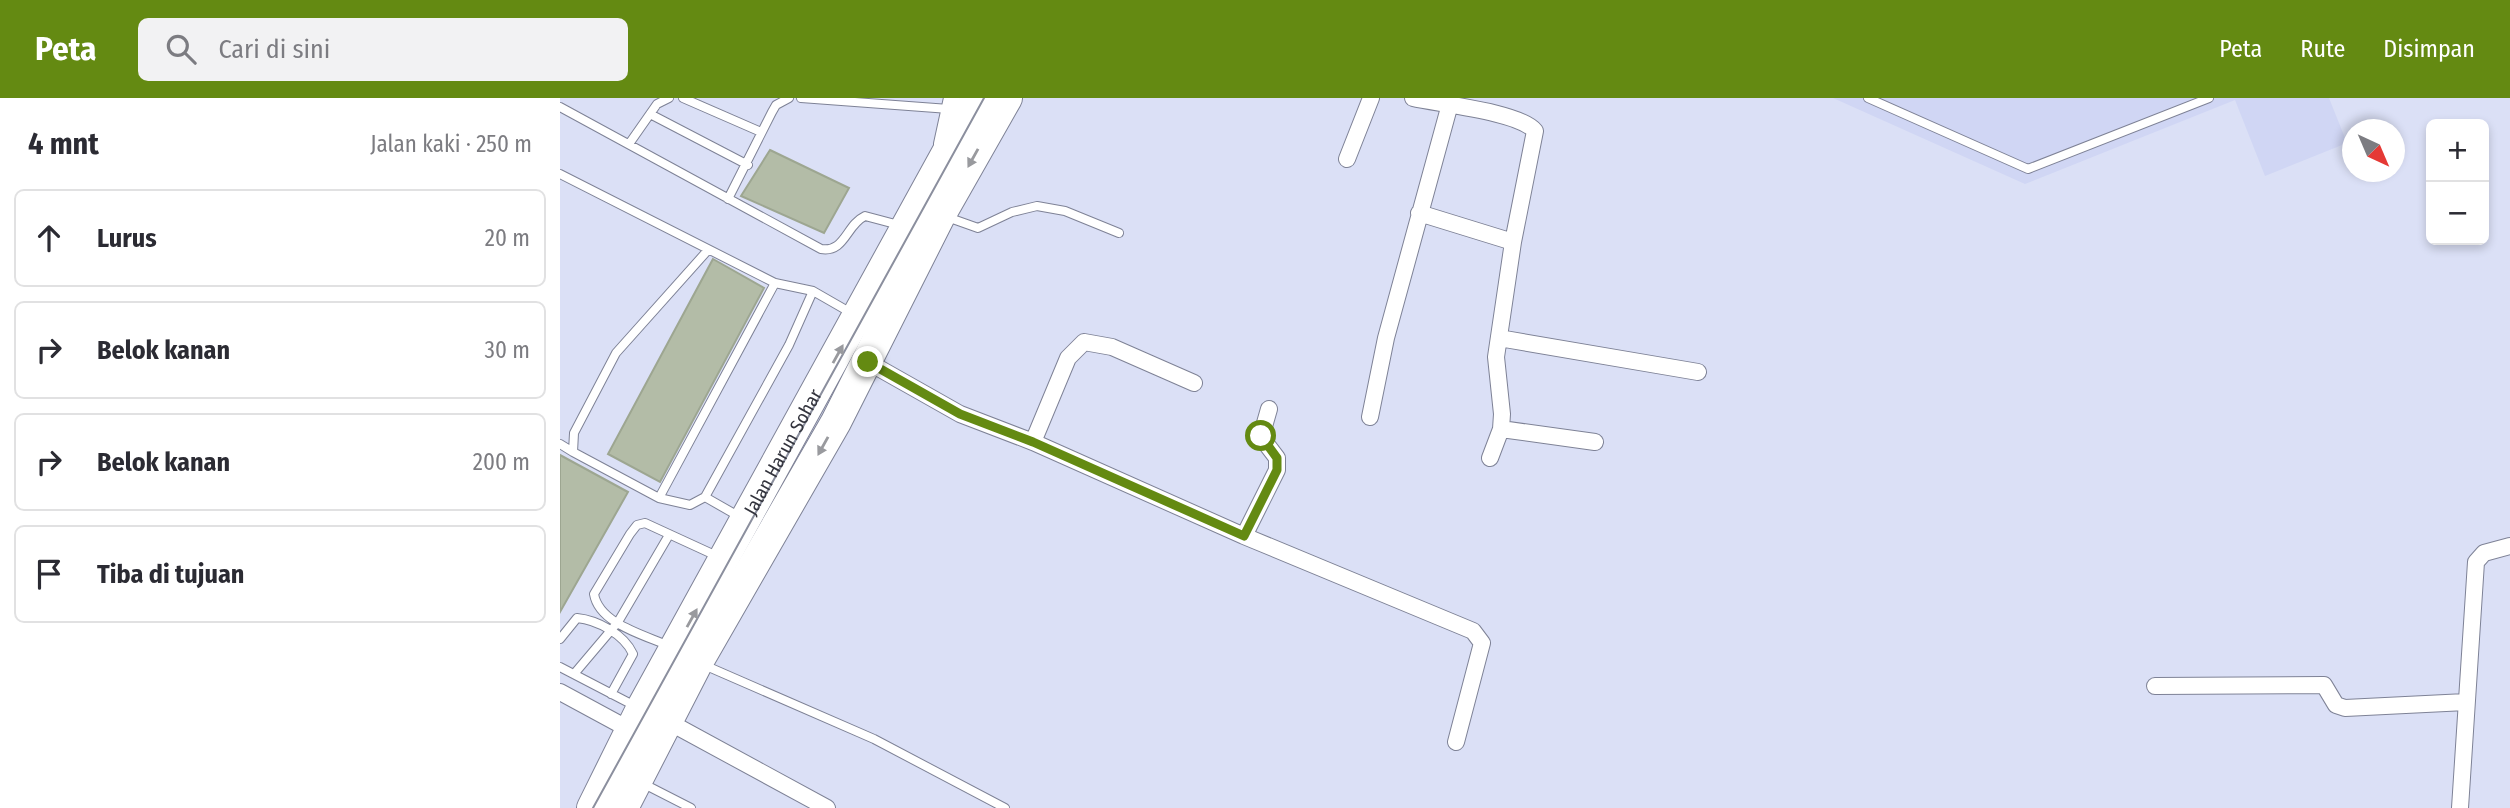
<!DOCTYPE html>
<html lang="id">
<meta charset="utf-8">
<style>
body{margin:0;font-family:"Fira Sans Condensed",sans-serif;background:#f2f2f3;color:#2b2b33}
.controls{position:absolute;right:21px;top:21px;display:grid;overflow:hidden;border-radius:10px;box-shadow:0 4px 10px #0003}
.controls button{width:63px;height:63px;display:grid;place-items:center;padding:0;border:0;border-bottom:2px solid #e1e1e2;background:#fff;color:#2b2b33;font:35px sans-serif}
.compass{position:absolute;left:1782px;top:21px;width:63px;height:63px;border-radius:50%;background:#fff;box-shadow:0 4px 10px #0003;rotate:136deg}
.stop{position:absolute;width:21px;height:21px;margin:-16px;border:5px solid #648a12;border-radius:50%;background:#fff}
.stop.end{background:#648a12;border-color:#fff;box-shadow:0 2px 7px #0008}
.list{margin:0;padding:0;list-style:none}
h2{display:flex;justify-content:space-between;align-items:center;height:91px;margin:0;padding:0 28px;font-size:30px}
h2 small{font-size:23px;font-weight:400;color:#7c7c81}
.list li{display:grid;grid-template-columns:46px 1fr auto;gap:21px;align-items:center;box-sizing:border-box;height:98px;margin:0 14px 14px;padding:0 14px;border:2px solid #e1e1e2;border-radius:10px}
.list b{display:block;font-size:26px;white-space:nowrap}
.list em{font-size:23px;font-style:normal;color:#7c7c81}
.icon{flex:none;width:38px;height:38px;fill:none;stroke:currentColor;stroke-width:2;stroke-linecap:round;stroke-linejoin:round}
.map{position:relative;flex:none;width:1950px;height:710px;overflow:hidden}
header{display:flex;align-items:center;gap:42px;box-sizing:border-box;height:98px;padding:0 35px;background:#648a12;color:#fff}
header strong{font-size:33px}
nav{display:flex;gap:38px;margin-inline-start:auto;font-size:24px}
.search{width:490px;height:63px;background:#f2f2f3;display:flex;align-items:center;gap:18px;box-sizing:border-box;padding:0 24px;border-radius:10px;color:#7c7c81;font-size:26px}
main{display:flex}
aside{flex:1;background:#fff}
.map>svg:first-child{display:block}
</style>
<header>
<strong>Peta</strong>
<div class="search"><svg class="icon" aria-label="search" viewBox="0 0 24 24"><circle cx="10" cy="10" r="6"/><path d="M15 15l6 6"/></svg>Cari di sini</div>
<nav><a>Peta</a><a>Rute</a><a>Disimpan</a></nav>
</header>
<main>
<aside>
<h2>4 mnt<small>Jalan kaki · 250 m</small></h2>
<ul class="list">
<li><svg class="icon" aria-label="ahead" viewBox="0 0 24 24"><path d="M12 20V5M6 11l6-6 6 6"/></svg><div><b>Lurus</b></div><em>20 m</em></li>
<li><svg class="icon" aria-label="right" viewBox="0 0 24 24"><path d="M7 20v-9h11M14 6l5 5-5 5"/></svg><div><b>Belok kanan</b></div><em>30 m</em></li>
<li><svg class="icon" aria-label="right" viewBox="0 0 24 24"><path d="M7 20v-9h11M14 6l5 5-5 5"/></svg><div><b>Belok kanan</b></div><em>200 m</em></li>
<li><svg class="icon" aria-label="arrive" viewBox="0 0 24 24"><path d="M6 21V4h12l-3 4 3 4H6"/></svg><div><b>Tiba di tujuan</b></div></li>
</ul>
</aside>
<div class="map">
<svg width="1950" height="710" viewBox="0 0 1950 710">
<rect width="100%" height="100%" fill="#dbe0f6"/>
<path fill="#d0d6f4" d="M1273,0H1769L1787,45L1705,78L1675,2L1465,86Z"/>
<path fill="#b3bca7" stroke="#9da691" stroke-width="2" d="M210,52L289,90L264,135L181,98Z
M153,161L204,190L100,384L48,356Z
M0,357L68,394L0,514Z"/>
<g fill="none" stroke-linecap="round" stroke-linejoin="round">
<g stroke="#7e8296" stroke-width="10">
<path id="lane" d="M123,0L201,34
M241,0L389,11
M1308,0L1468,71L1649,0
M0,9L261,151C285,155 286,127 305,118L339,127
M90,16L188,67
M69,46L97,6L109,0
M0,76L215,185L253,193L293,216
M168,101L212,14L216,7L229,0
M387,119L418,130L452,114L477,108L505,113L559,135
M148,152L56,255L14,335L13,354L99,400L130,407L145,399L229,247L253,193
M0,346L13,354
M145,399L180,419
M99,400L215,185
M0,541L17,520C37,522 64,536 73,556L51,596
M109,548C85,537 39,526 34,496L70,436L77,427L85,425L159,459
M144,567L314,641L445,710
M0,569L75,608
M14,576L58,524L109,437
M82,685L131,710"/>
</g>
<g stroke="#7e8296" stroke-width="18">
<path id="street" d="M853,0C879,6 960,14 975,33L953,144L936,259L942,316L941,331L930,360
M382,46L392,0
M787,61L811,0
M859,115L953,144
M939,240L1138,274
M308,264L400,316L473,344L684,438L913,533L922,545L896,644
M810,319L826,240L890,6
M941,331L1035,344
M473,344L508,260L524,244L552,249L634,285
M684,438L717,372V360L701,339L709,311
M1595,588L1764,587L1776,607L1785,610L1906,604
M0,594L74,634
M107,623L267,710
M1900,710L1916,464L1924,455L1950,448"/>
</g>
<g stroke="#7e8296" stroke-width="32">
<g id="highway">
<path id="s1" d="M32,710L81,611L417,0"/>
<path d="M63,710L138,564L276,324L381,116L447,0"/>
</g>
</g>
<use href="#lane" stroke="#fff" stroke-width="8"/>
<use href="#street" stroke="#fff" stroke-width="16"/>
<use href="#highway" stroke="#fff" stroke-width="30"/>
<path stroke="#8b8f9e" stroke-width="2" d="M33,710L424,0"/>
</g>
<defs><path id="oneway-solid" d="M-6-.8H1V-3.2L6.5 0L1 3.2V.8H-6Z" transform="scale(1.75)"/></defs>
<g fill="#999a9e">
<use href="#oneway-solid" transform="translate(413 60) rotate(119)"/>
<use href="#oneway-solid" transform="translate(278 256) rotate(-61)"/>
<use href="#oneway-solid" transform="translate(263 348) rotate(119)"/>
<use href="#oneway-solid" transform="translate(132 520) rotate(-61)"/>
</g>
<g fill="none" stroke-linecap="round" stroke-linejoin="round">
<path stroke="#648a12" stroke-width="9" d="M308,264L400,316L473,344L684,438L717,372V360L701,338"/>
</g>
<g text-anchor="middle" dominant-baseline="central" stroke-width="6" stroke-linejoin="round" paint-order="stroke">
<g font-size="19" fill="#33343d" stroke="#fff">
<text stroke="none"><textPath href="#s1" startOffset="404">Jalan Harun Sohar</textPath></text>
</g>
</g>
</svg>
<div class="controls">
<button>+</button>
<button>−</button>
</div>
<svg class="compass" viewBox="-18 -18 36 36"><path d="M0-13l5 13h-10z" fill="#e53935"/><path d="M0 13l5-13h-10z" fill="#7c7c81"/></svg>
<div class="stop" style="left:701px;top:338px"></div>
<div class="stop end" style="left:308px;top:264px"></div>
</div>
</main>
